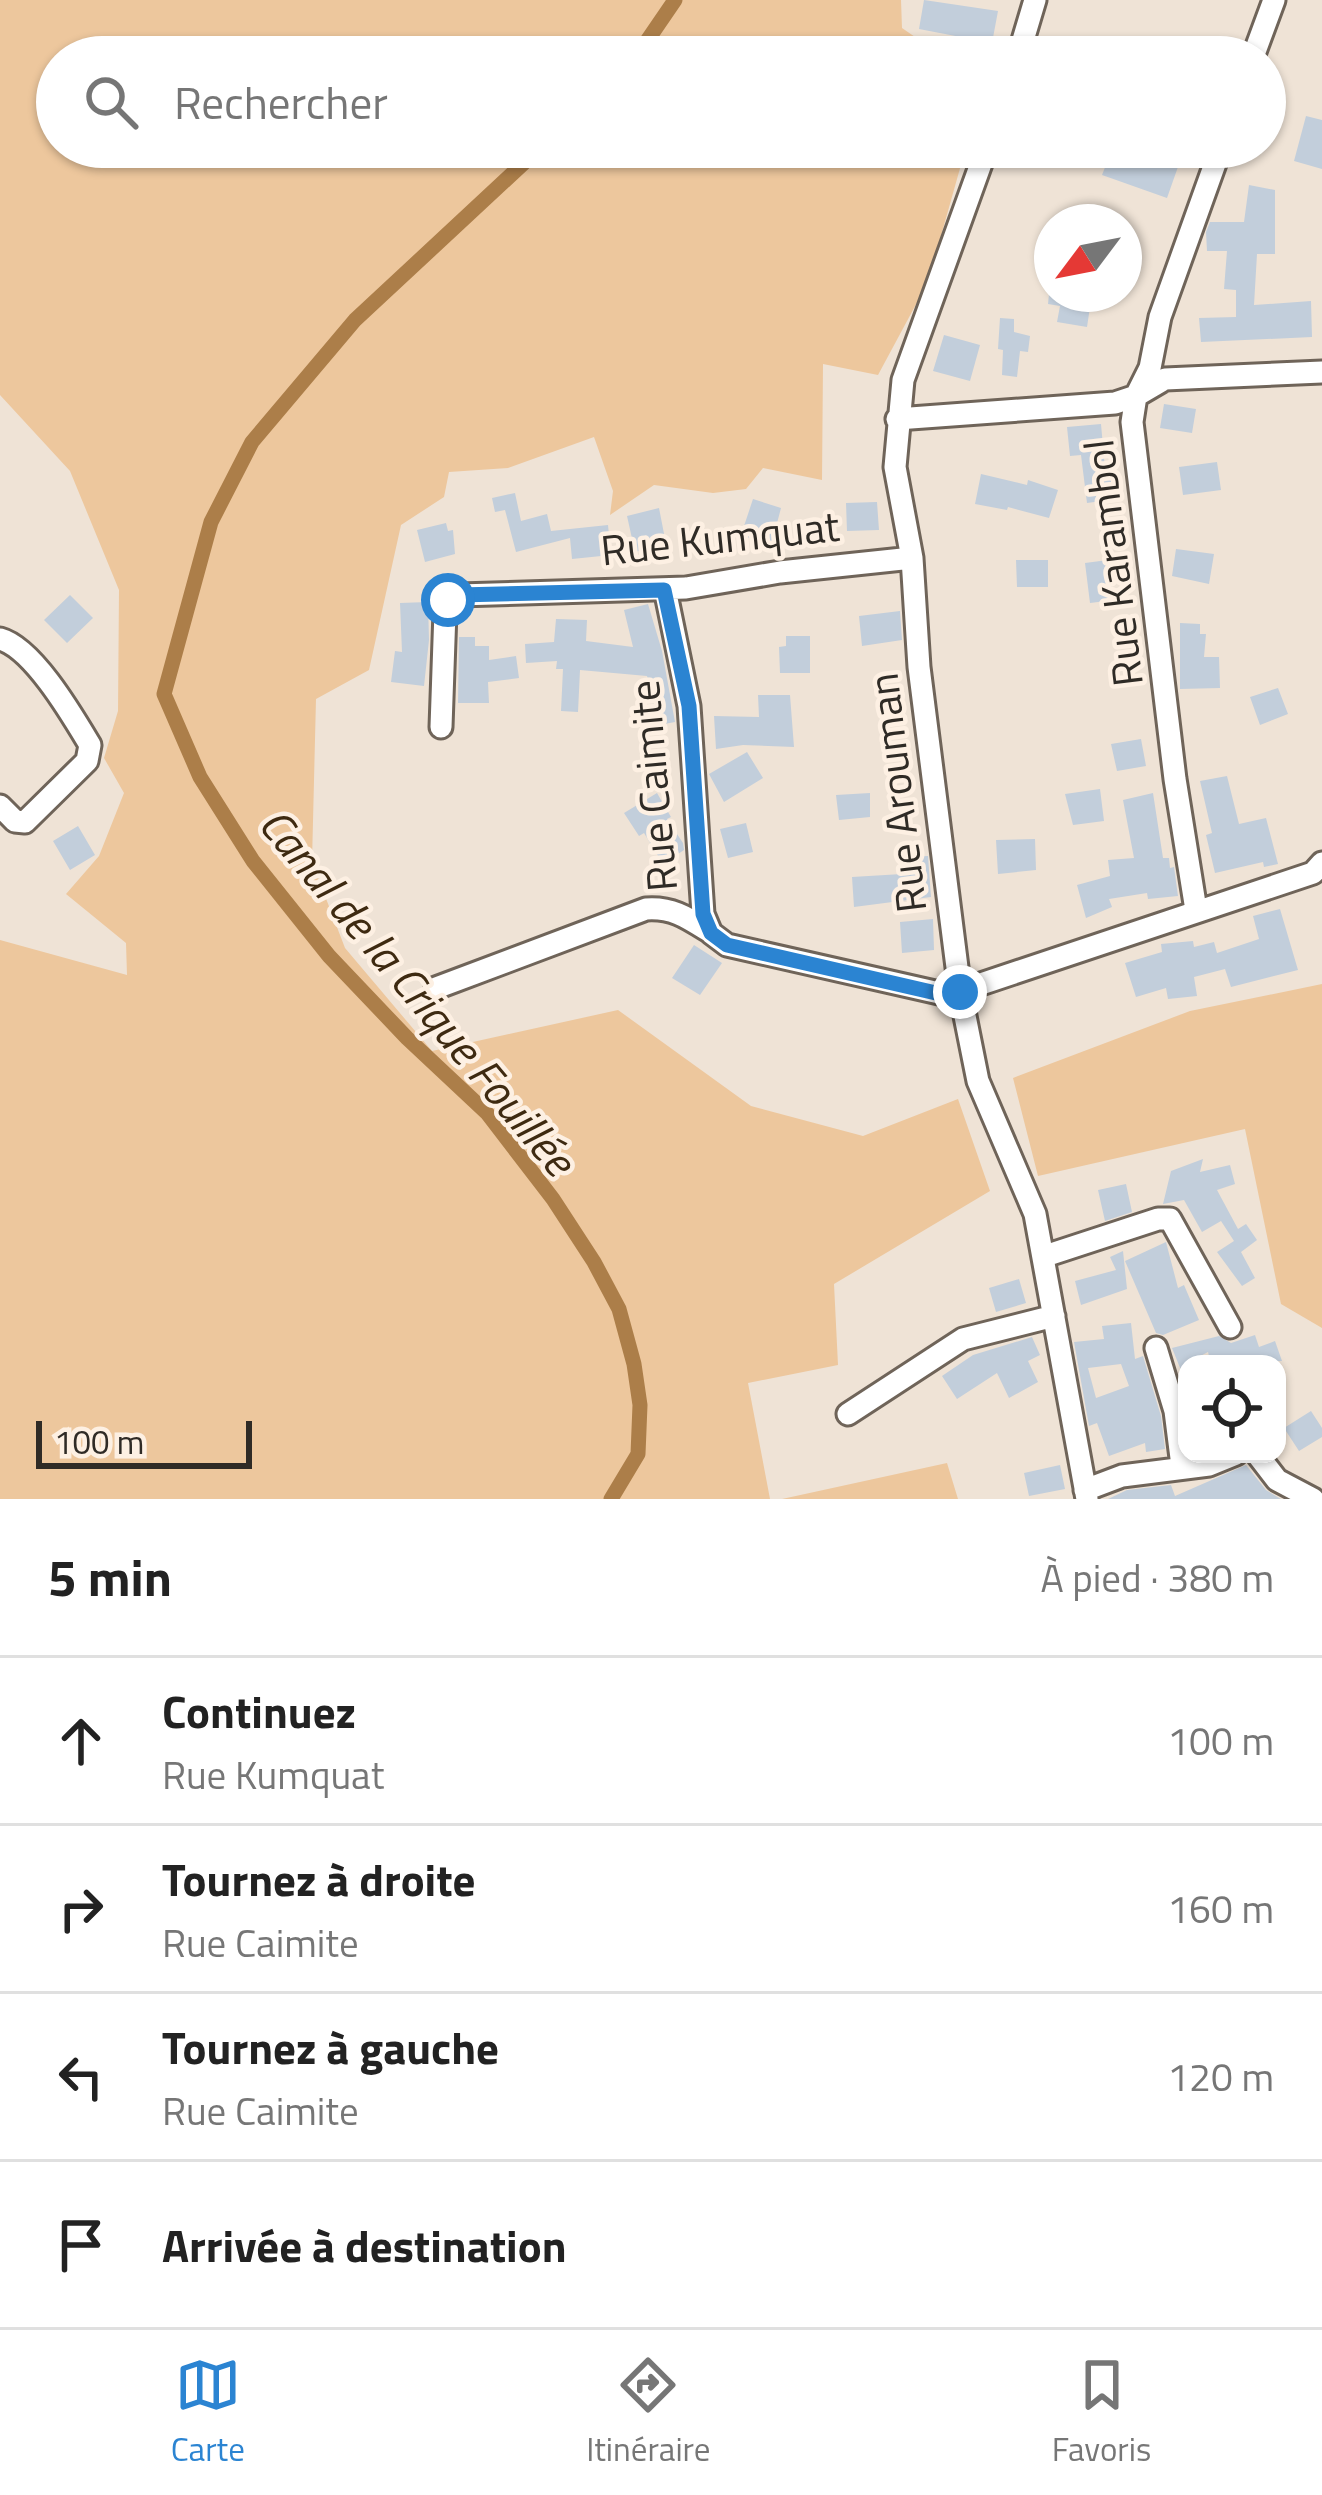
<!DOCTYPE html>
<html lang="fr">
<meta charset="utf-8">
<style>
body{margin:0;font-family:"Titillium Web",sans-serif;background:#f2f2f2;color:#222}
.controls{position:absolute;right:36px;bottom:36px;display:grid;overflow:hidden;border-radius:24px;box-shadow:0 3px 9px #0004}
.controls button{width:108px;height:108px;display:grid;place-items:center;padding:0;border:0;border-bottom:3px solid #e0e0e0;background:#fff;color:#222;font:60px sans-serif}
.compass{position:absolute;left:1034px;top:204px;width:108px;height:108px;border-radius:50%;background:#fff;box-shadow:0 3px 9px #0004;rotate:238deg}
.scale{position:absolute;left:36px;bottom:30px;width:216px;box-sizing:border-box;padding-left:12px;border:6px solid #2f2b26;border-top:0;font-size:33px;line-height:42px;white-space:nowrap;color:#2f2b26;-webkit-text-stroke:9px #fdf0e3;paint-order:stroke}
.stop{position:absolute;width:36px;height:36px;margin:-27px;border:9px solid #2b84d2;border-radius:50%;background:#fff}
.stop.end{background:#2b84d2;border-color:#fff;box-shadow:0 3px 12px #0008}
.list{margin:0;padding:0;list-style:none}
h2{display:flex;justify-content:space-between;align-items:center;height:156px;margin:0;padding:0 48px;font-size:51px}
h2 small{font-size:39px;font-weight:400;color:#767676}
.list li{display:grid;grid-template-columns:78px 1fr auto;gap:36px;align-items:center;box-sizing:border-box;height:168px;padding:0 48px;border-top:3px solid #e0e0e0}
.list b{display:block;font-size:45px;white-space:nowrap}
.list p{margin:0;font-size:39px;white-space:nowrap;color:#767676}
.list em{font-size:39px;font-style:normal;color:#767676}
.icon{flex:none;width:66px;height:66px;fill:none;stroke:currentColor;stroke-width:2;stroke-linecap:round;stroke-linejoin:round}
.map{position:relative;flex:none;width:1322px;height:1499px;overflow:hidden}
.search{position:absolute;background:#fff;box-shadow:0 3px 9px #0004;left:36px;right:36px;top:36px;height:132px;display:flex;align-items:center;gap:30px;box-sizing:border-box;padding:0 42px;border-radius:66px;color:#767676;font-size:45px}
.sheet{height:828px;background:#fff}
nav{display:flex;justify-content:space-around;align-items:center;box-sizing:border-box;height:168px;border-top:3px solid #e0e0e0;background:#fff;font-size:33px;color:#767676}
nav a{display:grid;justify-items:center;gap:6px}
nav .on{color:#2b84d2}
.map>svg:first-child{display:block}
</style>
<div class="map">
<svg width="1322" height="1499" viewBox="0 0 1322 1499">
<rect width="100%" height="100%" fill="#efe3d6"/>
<path fill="#edc79d" d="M0,0H901L902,28L931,48L929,57H57V147H966L928,282L878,375L823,364L822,480L763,468L746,489L713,493L654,485L610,515L613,491L594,437L508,468L449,472L444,497L401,525L369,670L316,699L312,862L345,948L432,1051L618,1010L751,1106L863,1136L958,1099L990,1191L834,1284L838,1365L748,1383L770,1499H0V940L127,975L126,943L66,894L99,856L124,793L104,758L118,711L119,590L70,471L0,395Z
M1322,984V1328L1281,1304L1245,1129L1038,1176L1013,1078L1190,1011Z
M947,1463L958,1499H782Z"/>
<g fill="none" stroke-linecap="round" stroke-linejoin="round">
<path stroke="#ac7e49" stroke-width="15" d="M636,57L675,0
M541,147L355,320L252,442L211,522L164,694L200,777L253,861L329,956L407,1038L487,1113L553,1199L594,1262L619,1309L634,1364L640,1405L638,1454L611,1499"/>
</g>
<path fill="#c2cedb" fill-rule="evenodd" d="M924,0L998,11L992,43L919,29Z
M1306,116L1322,120V169L1294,161Z
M1113,147H1185L1167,198L1102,175Z
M1249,185L1275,190V254H1257L1254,305L1311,301L1312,337L1201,342L1199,318L1236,317V290L1224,289L1227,251H1207L1206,232L1210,222H1244Z
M1049,294H1092L1087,327L1057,322L1060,306L1048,304Z
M1000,318L1014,319V332L1030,336L1028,352L1020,351L1017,377L1002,375L1003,350L998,349Z
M944,335L980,345L970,381L933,371Z
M1164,404L1196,409L1192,433L1160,428Z
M1101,424L1105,469L1112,468L1116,499L1087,503L1081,455L1070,456L1067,427Z
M1217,462L1221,490L1183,495L1179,467Z
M981,474L1027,485L1028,480L1058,490L1049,518L1008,507L1007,510L975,504Z
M515,493L521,521L547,514L551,531L608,525L611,555L572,559L570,538L516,552L505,510L495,512L492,498Z
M753,499L781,508L771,546L741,535Z
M877,502L879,530L847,531L846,503Z
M659,508L666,544L635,552L627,516Z
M446,523L448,531L453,530L455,554L425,562L417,530Z
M1176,549L1214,554L1209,584L1172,576Z
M1016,560H1048V587H1017Z
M1108,560L1114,600L1090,603L1085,563Z
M70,595L93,618L67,643L44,620Z
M428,602L429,640L424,686L391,682L395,651L402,652L400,603Z
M648,604L662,651L675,722L659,725L647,676L580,670L578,712L561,711L563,669H556L557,661L526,663L525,644L554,642L556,619L587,620L586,641L633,647L624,610Z
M900,611L902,640L862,646L859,616Z
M1180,623L1200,624V634H1206L1204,657H1219L1220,688L1180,689Z
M786,636H810V673H780L779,647L786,646Z
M459,637H475V646H489V660L516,656L519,678L488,682L489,703H458Z
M1278,688L1288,714L1260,725L1250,697Z
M758,695H790L794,747L743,745L716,749L714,716L759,717Z
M1141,739L1146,766L1117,771L1111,744Z
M747,752L763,778L724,802L709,774Z
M1227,776L1239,824L1266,818L1278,864L1264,867L1263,862L1215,873L1206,835L1212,833L1200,781Z
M1100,789L1104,821L1073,825L1065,794Z
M657,793L671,817L667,819L683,843L684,850L663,864L644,833L639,836L624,813Z
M870,793V817L839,820L836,795Z
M1153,793L1163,858H1169L1170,868L1174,867L1178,896L1148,899L1147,893L1109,899L1112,907L1086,918L1077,885L1110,876L1108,860L1134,858L1123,800Z
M746,823L753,852L728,858L720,829Z
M78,826L95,855L70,870L53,841Z
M1035,839L1036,870L998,874L996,840Z
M928,856L931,897L854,907L852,877L902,874L900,857Z
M1280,909L1298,970L1231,987L1225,969L1194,977L1197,996L1168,999L1166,988L1136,997L1125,963L1162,952L1161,944L1193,941L1194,947L1214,942L1217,953L1259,939L1253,916Z
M933,919L934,950L902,953L900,922Z
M694,945L722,963L700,995L672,978Z
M1203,1159L1200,1172L1230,1165L1235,1184L1217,1190L1238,1229L1246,1224L1257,1240L1241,1252L1255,1278L1242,1286L1217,1252L1234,1241L1221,1221L1202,1232L1184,1200L1163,1204L1171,1171Z
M1126,1184L1132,1212L1105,1221L1098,1190Z
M1166,1242L1178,1288L1184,1285L1199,1320L1163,1335L1156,1333L1125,1261Z
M1123,1251L1127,1289L1081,1305L1075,1281L1116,1270L1110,1257Z
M1019,1279L1026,1303L996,1312L989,1288Z
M1131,1323L1135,1359L1143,1356L1161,1416L1165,1449L1146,1452L1145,1443L1109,1456L1097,1423L1089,1426L1074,1342L1104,1339L1102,1326ZM1121,1364L1129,1386L1096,1398L1088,1368Z
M1255,1335L1259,1347L1275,1341L1282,1361L1211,1364L1208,1352L1187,1363V1385L1172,1348L1219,1336L1231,1343Z
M1032,1337L1040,1355L1028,1361L1038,1382L1009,1398L997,1373L957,1399L942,1376L973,1355Z
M1311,1411L1322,1428V1437L1299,1451L1284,1428Z
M1060,1465L1065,1489L1029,1496L1024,1473Z
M1246,1465L1266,1490L1281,1499H1108L1127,1490L1171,1485L1175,1496Z"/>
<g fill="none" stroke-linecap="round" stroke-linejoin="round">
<g stroke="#6f6459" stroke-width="27">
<path id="minor" d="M1018,57L1035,0
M1253,57L1274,0
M987,147L903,380L895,467L912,558L919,667L960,991L978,1081L1035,1214L1087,1499
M897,419L1115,403L1136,396L1165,379L1322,372
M665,589L689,706L703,914L711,933L727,945L948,995L1313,873L1322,863
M0,639C33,648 72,715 90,745L87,761L25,822L15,821L0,806
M441,727L445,611L448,600L459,595L686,588L780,572L912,558
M1196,910L1175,779L1132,422L1136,396L1150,368L1160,317L1221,147
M436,988L646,909C673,907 688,918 710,932
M1045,1256L1158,1219H1170L1230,1327
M1156,1348L1175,1411L1182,1466
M848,1414L963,1339L1054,1316
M1257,1454L1277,1480L1313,1499
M1085,1490L1122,1476L1209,1465L1236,1454"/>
</g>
<use href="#minor" stroke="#fff" stroke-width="21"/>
</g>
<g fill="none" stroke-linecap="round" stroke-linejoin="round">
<path stroke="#2b84d2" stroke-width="15" d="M448,600L459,595L664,590L689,706L703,914L711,933L727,945L936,993L960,992"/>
</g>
<g text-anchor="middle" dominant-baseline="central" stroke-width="9" stroke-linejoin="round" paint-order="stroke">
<g font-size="42" fill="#2f2b26" stroke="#fdf0e3">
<text transform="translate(720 537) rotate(-6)">Rue Kumquat</text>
<text transform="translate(1112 563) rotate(-97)">Rue Karambol</text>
<text transform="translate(652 786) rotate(-95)">Rue Caimite</text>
<text transform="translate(896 793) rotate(-97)">Rue Arouman</text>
</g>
<g font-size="45" font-style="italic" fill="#3e2a11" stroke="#fdf0e3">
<text transform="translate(418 991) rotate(50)">Canal de la Crique Fouillée</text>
</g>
</g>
</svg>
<div class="controls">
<button><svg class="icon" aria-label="locate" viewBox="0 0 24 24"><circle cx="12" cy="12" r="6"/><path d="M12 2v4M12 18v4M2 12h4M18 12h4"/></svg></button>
</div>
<svg class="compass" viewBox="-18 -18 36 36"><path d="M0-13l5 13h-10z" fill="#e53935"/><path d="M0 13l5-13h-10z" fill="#767676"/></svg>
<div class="scale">100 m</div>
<div class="stop" style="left:448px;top:600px"></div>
<div class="stop end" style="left:960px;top:992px"></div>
<div class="search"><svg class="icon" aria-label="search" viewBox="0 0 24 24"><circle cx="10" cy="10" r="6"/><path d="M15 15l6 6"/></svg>Rechercher</div>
</div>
<section class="sheet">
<h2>5 min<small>À pied · 380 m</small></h2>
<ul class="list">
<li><svg class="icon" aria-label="ahead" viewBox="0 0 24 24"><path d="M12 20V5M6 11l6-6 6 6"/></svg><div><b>Continuez</b><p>Rue Kumquat</p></div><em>100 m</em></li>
<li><svg class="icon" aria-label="right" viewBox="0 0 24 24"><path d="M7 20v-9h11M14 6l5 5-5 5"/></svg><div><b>Tournez à droite</b><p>Rue Caimite</p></div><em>160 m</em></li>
<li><svg class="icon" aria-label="left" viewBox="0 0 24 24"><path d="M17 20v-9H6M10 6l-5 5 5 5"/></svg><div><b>Tournez à gauche</b><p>Rue Caimite</p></div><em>120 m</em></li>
<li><svg class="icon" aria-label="arrive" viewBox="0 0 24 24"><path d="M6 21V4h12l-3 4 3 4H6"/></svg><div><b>Arrivée à destination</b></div></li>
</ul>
</section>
<nav>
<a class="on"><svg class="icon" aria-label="map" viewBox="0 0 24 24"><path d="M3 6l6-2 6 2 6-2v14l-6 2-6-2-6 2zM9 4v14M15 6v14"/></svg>Carte</a>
<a><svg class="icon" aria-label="directions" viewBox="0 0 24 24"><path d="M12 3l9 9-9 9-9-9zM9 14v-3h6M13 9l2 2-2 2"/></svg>Itinéraire</a>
<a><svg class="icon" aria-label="saved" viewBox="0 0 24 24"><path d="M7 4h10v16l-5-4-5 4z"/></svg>Favoris</a>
</nav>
